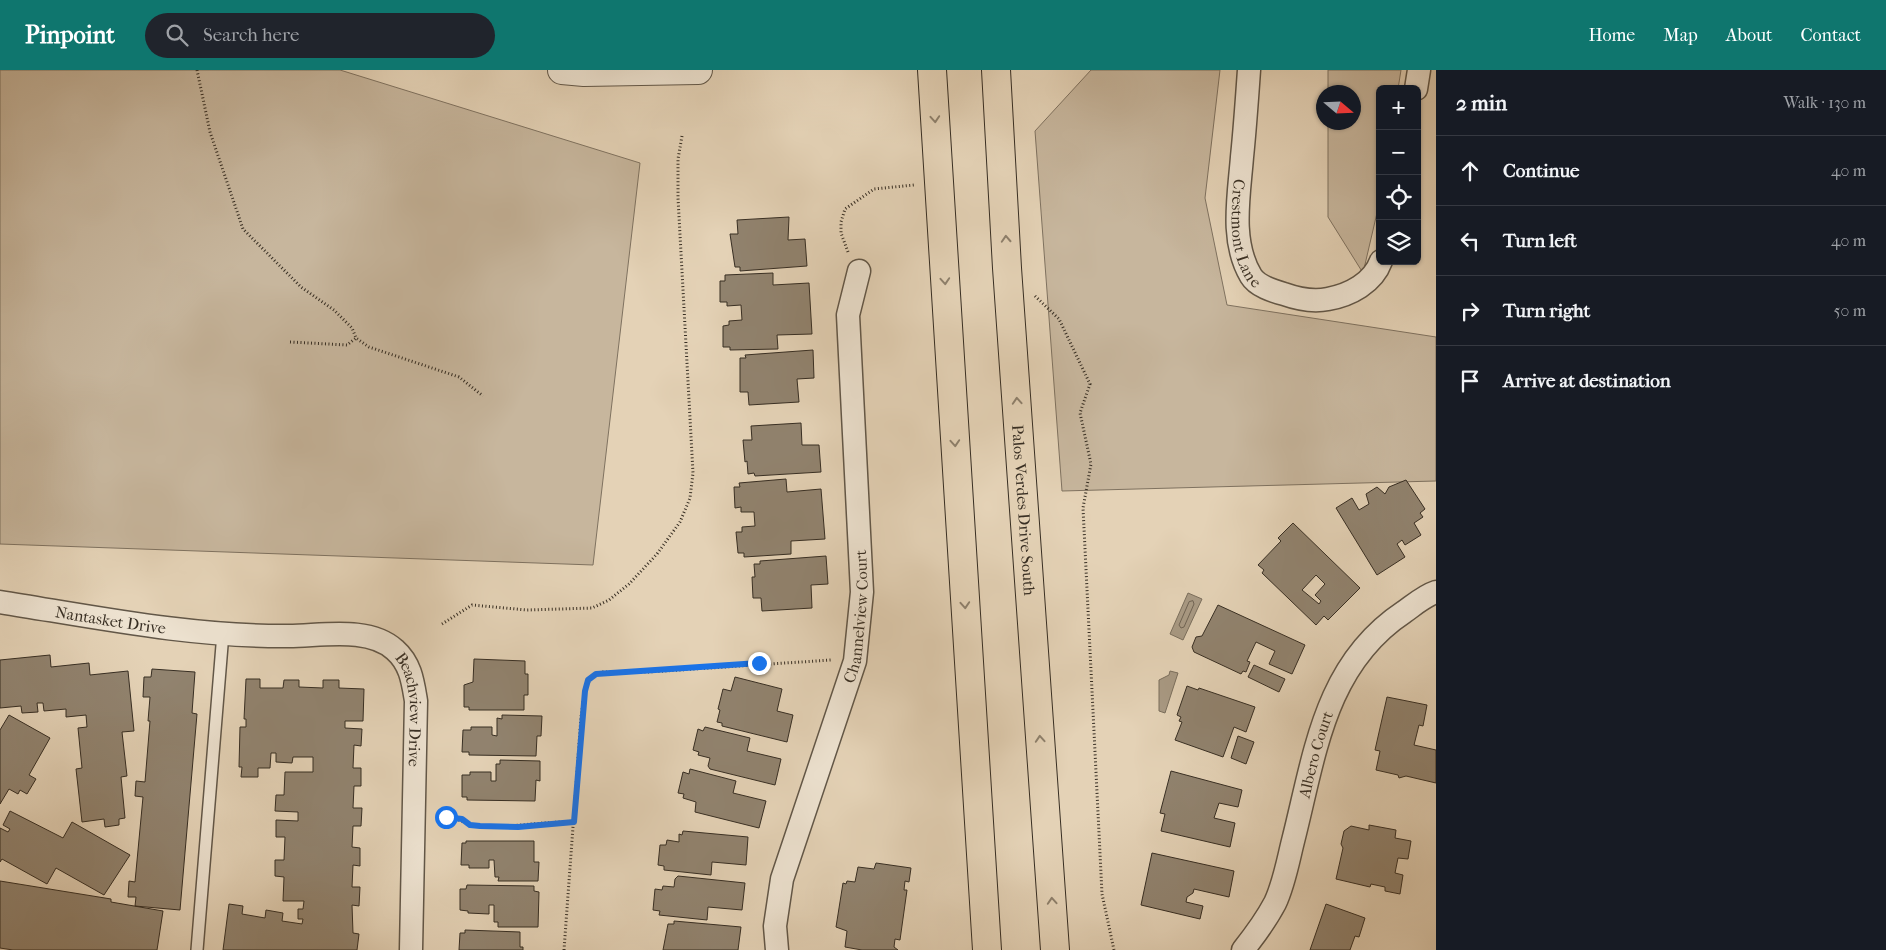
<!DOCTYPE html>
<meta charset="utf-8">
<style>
body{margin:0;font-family:"IM FELL French Canon",serif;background:#20242c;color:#f1f3f6}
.controls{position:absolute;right:15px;top:15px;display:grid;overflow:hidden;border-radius:8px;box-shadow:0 1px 4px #0004}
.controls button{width:45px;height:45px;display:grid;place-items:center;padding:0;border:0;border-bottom:1px solid #363941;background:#171b24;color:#f1f3f6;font:25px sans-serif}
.compass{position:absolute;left:1316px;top:15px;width:45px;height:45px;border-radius:50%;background:#171b24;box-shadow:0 1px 4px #0004;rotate:109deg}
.stop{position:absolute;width:15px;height:15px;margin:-11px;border:4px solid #1a73e8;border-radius:50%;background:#fff}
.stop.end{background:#1a73e8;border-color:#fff;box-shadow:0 1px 5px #0008}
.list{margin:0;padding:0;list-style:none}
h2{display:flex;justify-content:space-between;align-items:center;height:65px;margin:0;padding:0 20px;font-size:21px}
h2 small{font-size:16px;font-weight:400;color:#9ea1a6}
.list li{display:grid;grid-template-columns:32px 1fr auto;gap:15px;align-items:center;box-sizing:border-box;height:70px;padding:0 20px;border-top:1px solid #363941}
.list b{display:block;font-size:19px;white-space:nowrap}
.list em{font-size:16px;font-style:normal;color:#9ea1a6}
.icon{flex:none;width:28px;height:28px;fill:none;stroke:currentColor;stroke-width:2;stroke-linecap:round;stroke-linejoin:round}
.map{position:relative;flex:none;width:1436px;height:880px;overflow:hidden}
header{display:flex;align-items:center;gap:30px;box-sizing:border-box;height:70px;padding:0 25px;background:#0f766e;color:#fff}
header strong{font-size:24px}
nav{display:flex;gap:28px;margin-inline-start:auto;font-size:18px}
.search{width:350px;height:45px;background:#20242c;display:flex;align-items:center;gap:12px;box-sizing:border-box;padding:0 18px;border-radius:28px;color:#9ea1a6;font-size:19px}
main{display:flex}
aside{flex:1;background:#171b24}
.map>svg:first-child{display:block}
</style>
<header>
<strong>Pinpoint</strong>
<div class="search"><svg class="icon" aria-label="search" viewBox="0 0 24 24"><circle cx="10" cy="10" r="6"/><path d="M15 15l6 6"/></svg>Search here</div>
<nav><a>Home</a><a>Map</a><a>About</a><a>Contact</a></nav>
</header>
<main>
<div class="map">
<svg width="1436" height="880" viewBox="0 0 1436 880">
<rect width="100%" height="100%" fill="#e4d2b6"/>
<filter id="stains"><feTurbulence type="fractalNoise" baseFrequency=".004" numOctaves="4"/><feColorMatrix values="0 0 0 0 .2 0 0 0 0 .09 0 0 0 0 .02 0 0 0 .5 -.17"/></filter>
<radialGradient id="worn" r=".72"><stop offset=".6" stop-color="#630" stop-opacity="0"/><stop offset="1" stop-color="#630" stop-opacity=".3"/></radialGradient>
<path fill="#c7b69d" stroke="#7f7260" d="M0,0H340L640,93L593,495L0,474Z
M1091,0H1220L1205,128L1227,235L1436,267V411L1062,421L1035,61Z
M1328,0H1401L1398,19H1380V130L1363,203L1328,147V53L1354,52V22H1328Z"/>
<path fill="#a99a84" stroke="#7b6f5d" d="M1188,523L1202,529L1183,570L1170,564Z
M1170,601L1178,603L1165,643L1159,641V610L1169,605Z"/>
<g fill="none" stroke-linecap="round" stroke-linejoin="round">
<path stroke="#706454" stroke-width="1" d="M1193,531L1194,534L1184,557L1181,558L1179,555L1189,532Z"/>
</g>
<path fill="#91836f" stroke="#372e23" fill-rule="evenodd" d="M789,147L788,170L805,169L807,196L740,201V197H735L730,164H738L737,150Z
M773,203V215L809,213L812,264L777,265L778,279L730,280V277H723V256L729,255V251L742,250L741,235L727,236V232H720V211H725V205Z
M813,280L814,308L797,309L799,332L749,335L748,322H740V288H746L745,285Z
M801,353L802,375H819L821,402L755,406L754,403L748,404L747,391L745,392L743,370H752L751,356Z
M786,409L787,422L821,419L825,469L791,471V484L744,487V483H738L736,462H742V457L755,456L754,442H741V437L735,438L734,417H740L739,413Z
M1406,410L1425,439L1420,443L1423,447L1414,453L1421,465L1405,475L1402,470L1397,474L1405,487L1377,505L1336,438L1352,428L1359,440L1369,434L1366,424L1377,417L1385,424L1389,417Z
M1293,453L1360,518L1328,550L1324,546L1316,555L1262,503L1264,500L1258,495L1281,471L1278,468ZM1316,505L1325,514L1315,525L1321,531L1319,534L1302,520Z
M826,486L828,514L811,515L812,538L762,541L761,528H753L752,507H755L754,494H760V491Z
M1218,535L1305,575L1292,604L1269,594L1275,581L1256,572L1247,591L1250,592L1246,602L1243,601L1241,604L1194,582L1192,577L1196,567L1202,566Z
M50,585L51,597L89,593L90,605L128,601L134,661L122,662L127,706L121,707L125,748L119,749V755L105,757L104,749L82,752L76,699L82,698L78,658L87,657L86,645L66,647V639L44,641L43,633H37L38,642L22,643L21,636L0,638V590Z
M474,589L525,591V604H528V625H524V640H469V637H464V615L473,612Z
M1254,595L1285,609L1279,622L1248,607Z
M152,599L195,602L192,643L197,644L180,840L135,836L136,827H128L129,811L135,812L143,727L135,726L136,711L145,712L150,651H148L150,627H143L144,607H151Z
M735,607L782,619L777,641L793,645L787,672L722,656V653L717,652L720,640L718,639L723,619L731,621Z
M246,609H260V618H283L284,610H299V617L323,618V610H339V618L364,619L363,651H345V658L362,659L361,676L354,675L353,698H361V716H354L353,738H362L361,756H353L352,777L360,778V796L353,795L352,817H360L359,836L352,835L353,863L359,864L357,880H223L229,834L243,836L242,844L265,848L266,840L283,843L282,851L302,854L303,849H298V839H303L304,831H283L284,807L275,806V790H284L285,767H276V750L298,751V742L275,741L276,725H284L285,702H313V687H293L292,693L276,692V683H271L270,698H258V707H241L242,697H239L240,657H246V649H244Z
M1187,616L1198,620L1199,618L1255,637L1246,662L1234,657L1223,687L1175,670L1182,652L1179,651L1181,647L1177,645Z
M1387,627L1427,635L1423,656L1419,655L1414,675L1436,680V713L1406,706L1399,708L1398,705L1376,700L1380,681L1375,680Z
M9,645L50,668L29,705L36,709L27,724L20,720L18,724L9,719L0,734V660Z
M502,645L542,646L541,666H537L536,686L469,685V682H462L463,660H471V657H492V665L497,666V648L502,649Z
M705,657L750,668L747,681L781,689L775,715L710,699L708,696L710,688L698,685L699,682L693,680L698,659L703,661Z
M1238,666L1254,672L1246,694L1231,688Z
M500,690L540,691V711L536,710L535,731L467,730V727H462V705H470V702H491V711H496V694H500Z
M690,699L736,711L733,723L766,731L759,758L695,742L696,732L683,728L684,724L678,723L683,702L689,704Z
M1171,701L1242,720L1238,737L1219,733L1214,748L1235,753L1230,777L1161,761L1165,744L1160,743Z
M10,741L63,768L72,752L130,785L104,825L56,798L47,814L2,789L0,792V758L8,762L10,759L3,755Z
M1369,755L1396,760L1395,768L1411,771L1408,789L1398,788L1395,803L1403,805L1400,824L1385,821V817L1371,814L1370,817L1336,809L1343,778L1341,774L1344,761L1351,756L1369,760Z
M683,761L748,767L746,795L712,792L711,805L664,800V796L658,795L660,775H666L667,770L679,772V764L682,765Z
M466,771H534V792H539L538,811H498L499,807H495L494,790H489V798H469V795H461L462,773H466Z
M1152,783L1234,801L1229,827L1194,819L1193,823L1187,827L1186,832L1203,836L1200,849L1141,835Z
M876,793L911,798L909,812L905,811L904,820H907L900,870L895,869L894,877L898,880H862L845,877L847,861L836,857L843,813L846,814L847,811L855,812L858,797L874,799Z
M678,806L745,813L742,840L708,837L707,850L659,845L660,841L653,840L655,819L662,820L663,816L674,817L675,809Z
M0,811L111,829V832L163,841L157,880H13L0,878Z
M467,815L534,816V821L539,822L538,857H498V852H494V835H489V844L468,843V841L460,840V819H466Z
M1326,834L1365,848L1359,867L1355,866L1350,880H1310Z
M674,851L741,857L738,880H663L668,854H674Z
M465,860L520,862V877H523V880H459L460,863H465Z"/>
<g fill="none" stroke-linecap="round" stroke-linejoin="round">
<g stroke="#625748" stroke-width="14">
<path id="service" d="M197,880L223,563"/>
</g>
<g stroke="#625748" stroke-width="25">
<g id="minor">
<path id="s1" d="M1249,0C1247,29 1245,58 1242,87C1239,126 1230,171 1251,206C1257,216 1273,221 1284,224C1298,229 1313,232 1328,229C1350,225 1373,213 1381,191"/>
<path d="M1416,19L1419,0"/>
<path id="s2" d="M0,532C95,547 192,567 289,566C321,566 369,556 395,580C411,594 413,613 416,631L411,880"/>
<path id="s3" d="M777,880L775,856L782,809L855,591L862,522L848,245L859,201"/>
<path id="s4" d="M1243,880C1255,865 1266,850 1275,833C1284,814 1288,791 1293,771C1315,685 1324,595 1404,542C1414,535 1424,526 1436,522"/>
</g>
</g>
<g stroke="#625748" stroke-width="30">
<path id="tertiary" d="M562,0L584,2L698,0"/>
</g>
<g stroke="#372e23" stroke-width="30">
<g id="primary">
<path d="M932,0L987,880"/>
<path id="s5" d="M996,0L1007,198L1055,880"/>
</g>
</g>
<path stroke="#372e23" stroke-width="3" stroke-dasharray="1 2.5" stroke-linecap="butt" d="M197,0L210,62L243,159L301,217L334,240L352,258L356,268L369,277L459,307L483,326
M848,182L841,163V152L845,139L874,119L914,115
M1035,226L1059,249L1090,314L1080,343L1091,394L1083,438L1102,824L1114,880
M290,272L347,275L356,268
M442,554L472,535L527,540L592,538L609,530L629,514L657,484L680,452L690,428L693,403L678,128V89L682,66
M441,747C459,747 466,755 481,756C513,758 543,751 574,752
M564,880L581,647C584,630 582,607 603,602H649L831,590"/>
<use href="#service" stroke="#ede2d0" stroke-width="11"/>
<use href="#minor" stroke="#ede2d0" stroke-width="22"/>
<use href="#tertiary" stroke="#ede2d0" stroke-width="28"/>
<use href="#primary" stroke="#e4d2b6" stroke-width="28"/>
</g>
<defs><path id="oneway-chevron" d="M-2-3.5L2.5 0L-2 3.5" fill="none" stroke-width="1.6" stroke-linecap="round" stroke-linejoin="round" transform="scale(1.25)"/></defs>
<g stroke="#8e806c">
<use href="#oneway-chevron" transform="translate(935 49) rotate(86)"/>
<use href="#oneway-chevron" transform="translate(1006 169) rotate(-93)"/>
<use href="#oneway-chevron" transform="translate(945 211) rotate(86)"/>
<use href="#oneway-chevron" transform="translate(1017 331) rotate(-94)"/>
<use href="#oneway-chevron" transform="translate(955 373) rotate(86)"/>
<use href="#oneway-chevron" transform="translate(965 535) rotate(86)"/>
<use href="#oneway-chevron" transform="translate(1040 669) rotate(-94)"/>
<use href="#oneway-chevron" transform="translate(1052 831) rotate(-94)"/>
</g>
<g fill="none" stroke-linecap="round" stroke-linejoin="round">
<path stroke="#1a73e8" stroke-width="6" d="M446,747L462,749L470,755L480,756L518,757L574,752L585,621L588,610L596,604L759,593"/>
</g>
<g text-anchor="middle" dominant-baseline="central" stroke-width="4" stroke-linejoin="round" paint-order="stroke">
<g font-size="16" fill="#372e23" stroke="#ede2d0">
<text stroke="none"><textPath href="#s1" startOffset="165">Crestmont Lane</textPath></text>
<text stroke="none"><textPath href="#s5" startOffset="441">Palos Verdes Drive South</textPath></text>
<text stroke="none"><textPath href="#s3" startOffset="346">Channelview Court</textPath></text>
<text stroke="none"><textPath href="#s2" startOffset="112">Nantasket Drive</textPath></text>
<text stroke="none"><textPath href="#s2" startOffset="465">Beachview Drive</textPath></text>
<text stroke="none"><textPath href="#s4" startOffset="211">Albero Court</textPath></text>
</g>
</g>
<rect width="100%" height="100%" filter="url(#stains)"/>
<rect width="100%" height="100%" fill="url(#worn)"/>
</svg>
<div class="controls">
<button>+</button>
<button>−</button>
<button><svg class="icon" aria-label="locate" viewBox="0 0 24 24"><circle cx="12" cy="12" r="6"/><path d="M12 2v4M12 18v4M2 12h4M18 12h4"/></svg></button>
<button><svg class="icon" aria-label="layers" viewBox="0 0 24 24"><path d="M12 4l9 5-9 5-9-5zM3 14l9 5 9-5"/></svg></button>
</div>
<svg class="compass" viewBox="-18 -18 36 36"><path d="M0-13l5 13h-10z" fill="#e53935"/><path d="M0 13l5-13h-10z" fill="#9ea1a6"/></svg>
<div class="stop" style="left:446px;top:747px"></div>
<div class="stop end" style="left:759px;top:593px"></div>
</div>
<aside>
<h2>2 min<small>Walk · 130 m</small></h2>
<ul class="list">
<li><svg class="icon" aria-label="ahead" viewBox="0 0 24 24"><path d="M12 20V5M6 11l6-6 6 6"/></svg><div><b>Continue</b></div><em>40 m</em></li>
<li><svg class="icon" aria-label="left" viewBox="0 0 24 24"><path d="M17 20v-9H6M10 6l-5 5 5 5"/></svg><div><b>Turn left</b></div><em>40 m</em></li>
<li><svg class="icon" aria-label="right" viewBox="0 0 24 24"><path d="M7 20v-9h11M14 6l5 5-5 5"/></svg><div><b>Turn right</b></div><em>50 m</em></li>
<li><svg class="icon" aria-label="arrive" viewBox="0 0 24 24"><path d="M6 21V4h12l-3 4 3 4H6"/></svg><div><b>Arrive at destination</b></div></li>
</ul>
</aside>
</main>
